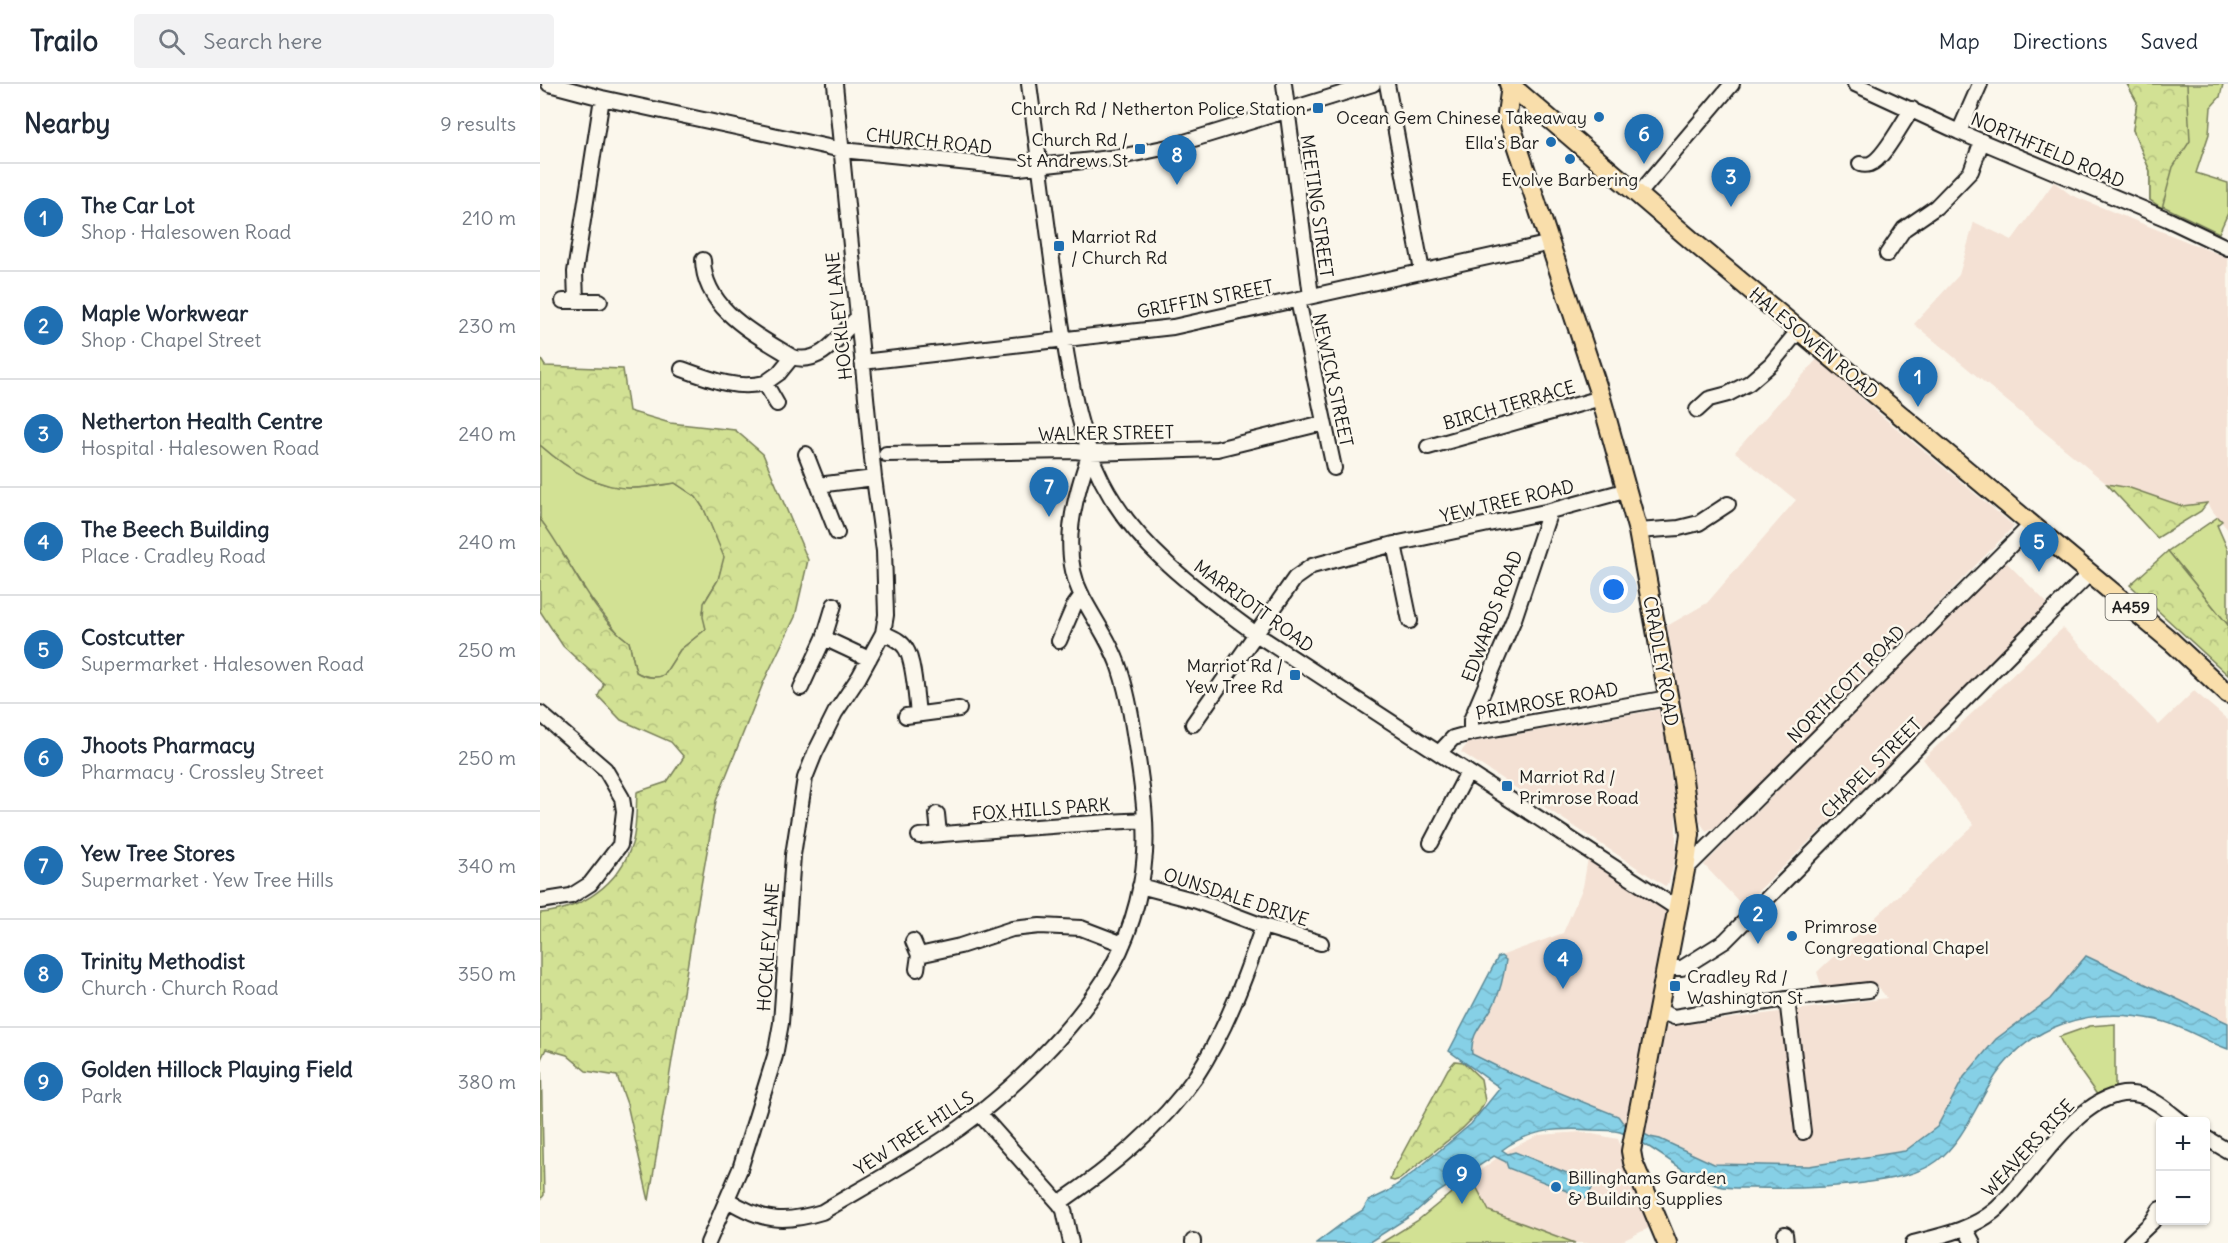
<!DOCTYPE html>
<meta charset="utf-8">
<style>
body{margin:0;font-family:Delius,sans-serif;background:#f2f2f3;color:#1f2937}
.controls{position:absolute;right:18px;bottom:18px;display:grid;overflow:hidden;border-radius:6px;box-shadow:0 2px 4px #0004}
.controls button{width:54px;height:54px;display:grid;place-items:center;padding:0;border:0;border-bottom:2px solid #e0e1e3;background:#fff;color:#1f2937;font:30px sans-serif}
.you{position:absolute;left:1074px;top:506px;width:21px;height:21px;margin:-15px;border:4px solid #fff;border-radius:50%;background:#1a73e8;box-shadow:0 0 0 9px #1a73e833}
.badge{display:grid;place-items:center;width:39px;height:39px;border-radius:50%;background:#1f6fb2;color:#fff;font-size:20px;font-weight:700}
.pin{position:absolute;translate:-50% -50px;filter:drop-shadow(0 2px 3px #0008)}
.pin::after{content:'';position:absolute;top:32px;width:21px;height:18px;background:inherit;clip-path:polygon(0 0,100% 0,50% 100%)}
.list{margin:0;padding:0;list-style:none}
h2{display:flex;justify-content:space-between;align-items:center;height:78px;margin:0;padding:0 24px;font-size:26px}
h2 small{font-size:20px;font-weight:400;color:#747a83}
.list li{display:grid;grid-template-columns:39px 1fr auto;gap:18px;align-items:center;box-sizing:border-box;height:108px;padding:0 24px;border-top:2px solid #e0e1e3}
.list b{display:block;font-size:22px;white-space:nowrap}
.list p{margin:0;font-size:20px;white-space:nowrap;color:#747a83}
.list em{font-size:20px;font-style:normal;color:#747a83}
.icon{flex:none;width:33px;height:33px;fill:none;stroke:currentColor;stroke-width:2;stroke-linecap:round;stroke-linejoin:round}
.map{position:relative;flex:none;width:1688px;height:1159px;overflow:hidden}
header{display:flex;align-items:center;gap:36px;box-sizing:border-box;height:84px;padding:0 30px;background:#fff;border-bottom:2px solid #e0e1e3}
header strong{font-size:28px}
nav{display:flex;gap:33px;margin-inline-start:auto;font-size:21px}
.search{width:420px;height:54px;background:#f2f2f3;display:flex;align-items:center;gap:15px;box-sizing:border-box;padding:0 21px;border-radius:6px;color:#747a83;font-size:22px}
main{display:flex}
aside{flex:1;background:#fff}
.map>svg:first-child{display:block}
</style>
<header>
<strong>Trailo</strong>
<div class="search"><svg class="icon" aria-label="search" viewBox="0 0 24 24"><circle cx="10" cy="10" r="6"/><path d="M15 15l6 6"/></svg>Search here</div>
<nav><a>Map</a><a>Directions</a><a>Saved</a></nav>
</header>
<main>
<aside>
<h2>Nearby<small>9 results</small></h2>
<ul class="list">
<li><span class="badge">1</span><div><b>The Car Lot</b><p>Shop · Halesowen Road</p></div><em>210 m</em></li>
<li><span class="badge">2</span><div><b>Maple Workwear</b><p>Shop · Chapel Street</p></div><em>230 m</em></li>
<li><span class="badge">3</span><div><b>Netherton Health Centre</b><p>Hospital · Halesowen Road</p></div><em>240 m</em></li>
<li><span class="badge">4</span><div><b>The Beech Building</b><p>Place · Cradley Road</p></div><em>240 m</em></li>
<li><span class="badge">5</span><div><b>Costcutter</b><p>Supermarket · Halesowen Road</p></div><em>250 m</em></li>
<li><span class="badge">6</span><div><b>Jhoots Pharmacy</b><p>Pharmacy · Crossley Street</p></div><em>250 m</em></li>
<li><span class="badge">7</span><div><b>Yew Tree Stores</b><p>Supermarket · Yew Tree Hills</p></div><em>340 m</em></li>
<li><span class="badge">8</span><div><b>Trinity Methodist</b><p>Church · Church Road</p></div><em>350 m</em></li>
<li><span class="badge">9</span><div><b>Golden Hillock Playing Field</b><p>Park</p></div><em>380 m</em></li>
</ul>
</aside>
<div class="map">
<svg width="1688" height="1159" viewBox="0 0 1688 1159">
<defs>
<pattern id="forest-crowns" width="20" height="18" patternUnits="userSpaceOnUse" patternTransform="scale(1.5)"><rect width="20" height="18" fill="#d2e194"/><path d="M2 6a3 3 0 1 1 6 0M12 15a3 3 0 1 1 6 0" fill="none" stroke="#b4c07f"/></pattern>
<pattern id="water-waves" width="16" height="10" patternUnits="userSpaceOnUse" patternTransform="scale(1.5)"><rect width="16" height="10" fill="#86d0e6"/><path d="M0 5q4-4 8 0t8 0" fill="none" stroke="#73b2c5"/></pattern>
</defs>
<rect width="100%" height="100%" fill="#fbf7ec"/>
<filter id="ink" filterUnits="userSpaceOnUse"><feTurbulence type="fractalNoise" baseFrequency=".0167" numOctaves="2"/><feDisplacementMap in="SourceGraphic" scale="12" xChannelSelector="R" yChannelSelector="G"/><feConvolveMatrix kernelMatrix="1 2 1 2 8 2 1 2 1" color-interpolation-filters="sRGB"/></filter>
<g filter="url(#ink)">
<path fill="#f4e1d4" d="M1514,98L1531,111L1688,174V446L1667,420L1642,422L1590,404L1567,400L1374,240L1419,191L1434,138L1472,156Z
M1278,274L1338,329L1474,442L1230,692L1179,742L1166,747L1160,738L1127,542L1167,519L1256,416L1195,368Z
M1465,477L1510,522L1203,822L1164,781Z
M1523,544L1619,641L1654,607L1688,636V939L1547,873L1510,915L1456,955L1424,993L1397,1043L1365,1067L1269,1082L1174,1080L1120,1055L1105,1051L1126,943L1347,914L1335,899L1282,903L1277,888L1434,741L1383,675Z
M1121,625L1136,727V771L1129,799L1125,802L921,668L928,659Z
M1049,768L1138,825L1094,1050L909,967L958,873L1023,849L1043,803Z
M1042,1048L1078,1055L1111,1143L1078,1159H1035L949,1127L931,1093L968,1066L999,1051Z"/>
<path fill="#d2e194" stroke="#777e58" stroke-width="1.5" d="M1587,0H1683L1680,13L1671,23L1669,50L1656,89L1688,99V129L1679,149L1610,116V87L1593,46L1597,18Z
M0,361C25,383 57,405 92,404C106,404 121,401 135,399L156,413L164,425L185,473L178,496L168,512L163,527L166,545L140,566L124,591C114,595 104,593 96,588L89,558L78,549L52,516L0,435Z
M1678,433L1682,437L1677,441L1688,466V541L1628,467Z
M1575,940V1006L1558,1012L1528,970L1519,953L1550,942Z
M931,1093L949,1127L1035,1159H841L877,1137Z"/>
<path fill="url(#forest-crowns)" stroke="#777e58" stroke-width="1.5" d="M1587,0H1647L1650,57L1633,83L1622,124L1610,116V87L1593,46L1597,18Z
M0,274L5,282L83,285L89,327L130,339L195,346L223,370L268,476L255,533L224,597L176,717L155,835L109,1117L87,1020L77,992L46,987L27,971L6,965L1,975L4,1111L0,1116V829C42,826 79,800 92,760C97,744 96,724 97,708L127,698L144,673L131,658L81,636L58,612L64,600L23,562L0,527V435C30,473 50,530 89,558L96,588C104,593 114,595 124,591L140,566L166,545L163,533L164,519L178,496L184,473L164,425L156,413L135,399C121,401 107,404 92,404C57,405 25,383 0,361Z
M1567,400L1590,404L1642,422L1667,419L1661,427L1617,454Z
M1628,467L1688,541V591L1590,501Z
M915,977L923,978L941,995L945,1017L939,1028L922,1045L860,1095L854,1097L850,1096L852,1089L908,985Z"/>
<path fill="url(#water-waves)" stroke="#5c8895" stroke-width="1.5" d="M961,872L966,876C964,890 961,905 955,918C947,936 929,949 932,970L968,988L1078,1032L1083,1039L1110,1053L1120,1055L1174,1080L1269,1082L1365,1067L1397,1043L1424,993L1456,955L1510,915L1546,872L1688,939V965C1664,957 1642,941 1617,936C1552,922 1487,939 1451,999C1435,1024 1422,1058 1397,1077C1377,1092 1348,1095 1324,1099C1288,1104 1252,1105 1215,1104C1204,1104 1190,1105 1179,1102C1150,1095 1130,1075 1104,1060C1097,1056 1088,1051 1080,1048C1071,1046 1061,1046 1053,1046C1019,1044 990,1045 962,1066L968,1070L975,1068L1054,1100L1047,1115L968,1084L966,1078L954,1072L897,1109L872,1131L828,1159H776L808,1135L823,1126L828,1117L847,1108L874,1088L931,1040L960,1004L909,967L958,873Z"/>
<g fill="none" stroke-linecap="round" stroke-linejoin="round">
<g stroke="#1c1c1c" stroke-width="18">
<path id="minor" d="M9,0L62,14L302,66L479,84L580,73L628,63L833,0
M489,0C500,81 509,163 522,244C531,296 538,349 562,397C595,462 659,508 716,550L1138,825
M744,0L771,212
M847,0L882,187
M1315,0L1419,48L1627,135L1688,164
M1419,48L1440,0
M1320,80C1324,81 1326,81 1330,80C1344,75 1363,37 1372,25
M1098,111L1192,0
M1347,170L1364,145L1396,123L1431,87L1442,57
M163,176C164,225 215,250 252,273C281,282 299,252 317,234
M758,216L794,384
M23,217H60
M36,217L35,188L62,14
M322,278L633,243L1011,159
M142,285C170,295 196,306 225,299L237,320
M225,299L239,289L252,273
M1157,326L1169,315L1188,310L1209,299L1231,280L1259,246
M888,363L1061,314
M266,370L297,449
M346,370L535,367L550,369L677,365L783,339
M278,401L334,394
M1098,447L1139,444L1159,439L1188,420
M854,460L870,537
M343,549C351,553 361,556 366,565C374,577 376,614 378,630
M284,554L329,575
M519,557L534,522L542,511
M261,604L284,554L294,521
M0,629L65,685L82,714L84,727L80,761L50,800L31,812L0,817
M366,632L419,625
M653,640L755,494L772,482L809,472L854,460L1010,427L1088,406
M931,649V636L974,535L1010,427
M899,669L913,654L931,649L1128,614
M397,730L399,750
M379,752C454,746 530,740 605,736
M891,759L928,688
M1145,786L1492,440
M600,802L657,817L723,842L781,859
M373,857L379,871L377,885
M379,871L420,862L472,845L500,842L541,844L583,860
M1126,884H1142L1185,857L1550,489
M1247,915L1263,1048
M1119,927L1134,933L1247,915L1329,906
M439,1029L519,1119L524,1126L531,1159
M1666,1054L1688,1067
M188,1116C222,1137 243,1140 282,1128C328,1101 376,1075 420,1044C471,1007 530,949 564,896C588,859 602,812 605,769C607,740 603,710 599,682C594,649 590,617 580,586C572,560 555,537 542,512C519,467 534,414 550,369
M519,1119C570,1084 620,1044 656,992C686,946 705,894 723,842
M1425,1144L1433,1159
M1245,1150L1246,1159
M653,1157V1159
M168,1159L200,1085L235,972L241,939L253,771L265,694L275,669L295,629L319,593L343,549L346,531L344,467L334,394L295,0
M1373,1159C1400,1152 1431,1146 1454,1127C1490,1097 1543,997 1599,1011C1615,1015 1629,1028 1642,1038
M1590,1159L1612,1138L1620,1125"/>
</g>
<g stroke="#1c1c1c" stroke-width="22">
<path id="major" d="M969,0L1157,161L1632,558L1688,610
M971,2L967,30L1061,314L1098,447L1142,688L1150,750L1145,786L1091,1067L1093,1078L1127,1159"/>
</g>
<use href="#minor" stroke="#fbf7ec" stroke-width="14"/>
<use href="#major" stroke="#f9deab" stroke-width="18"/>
</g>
</g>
<g fill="#1f6fb2" stroke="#fbf7ec" stroke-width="2">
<rect x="772" y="18" width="12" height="12" rx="3"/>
<circle cx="1059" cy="33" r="6"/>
<circle cx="1011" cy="58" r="6"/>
<rect x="594" y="59" width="12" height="12" rx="3"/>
<circle cx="1030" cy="75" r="6"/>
<rect x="513" y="156" width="12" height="12" rx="3"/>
<rect x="749" y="585" width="12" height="12" rx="3"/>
<rect x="961" y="696" width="12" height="12" rx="3"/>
<circle cx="1252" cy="852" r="6"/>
<rect x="1129" y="896" width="12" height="12" rx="3"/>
<circle cx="1016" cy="1103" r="6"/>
</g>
<g text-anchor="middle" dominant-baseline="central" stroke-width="5" stroke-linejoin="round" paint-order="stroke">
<rect fill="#fbf7ec" stroke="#5f5e5a" stroke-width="1.5" x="1565.5" y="510" width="51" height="26" rx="4.5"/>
<g font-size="16" font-weight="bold" fill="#1c1c1c">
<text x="1591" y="523">A459</text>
</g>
<g font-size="18" fill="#1c1c1c" stroke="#fbf7ec" text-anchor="end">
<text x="766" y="24">Church Rd / Netherton Police Station</text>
<text x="1047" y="33">Ocean Gem Chinese Takeaway</text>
<text x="588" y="55">Church Rd /<tspan x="588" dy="21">St Andrews St</tspan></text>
<text x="999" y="58">Ella's Bar</text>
<text x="1030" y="95" text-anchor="middle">Evolve Barbering</text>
<text x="531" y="152" text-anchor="start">Marriot Rd<tspan x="531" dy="21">/ Church Rd</tspan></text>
<text x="743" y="581">Marriot Rd /<tspan x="743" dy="21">Yew Tree Rd</tspan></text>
<text x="979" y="692" text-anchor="start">Marriot Rd /<tspan x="979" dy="21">Primrose Road</tspan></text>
<text x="1264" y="842" text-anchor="start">Primrose<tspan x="1264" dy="21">Congregational Chapel</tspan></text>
<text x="1147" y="892" text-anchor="start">Cradley Rd /<tspan x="1147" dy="21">Washington St</tspan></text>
<text x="1028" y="1093" text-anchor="start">Billinghams Garden<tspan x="1028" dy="21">&amp; Building Supplies</tspan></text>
</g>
<g font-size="18" fill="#1c1c1c" stroke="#fbf7ec">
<text transform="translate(389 57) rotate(6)">CHURCH ROAD</text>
<text transform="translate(1508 66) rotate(23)">NORTHFIELD ROAD</text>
<text transform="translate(777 122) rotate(82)">MEETING STREET</text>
<text transform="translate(665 215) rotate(-11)">GRIFFIN STREET</text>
<text transform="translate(299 232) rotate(-96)">HOCKLEY LANE</text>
<text transform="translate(1274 259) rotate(40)">HALESOWEN ROAD</text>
<text transform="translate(793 296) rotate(78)">NEWICK STREET</text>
<text transform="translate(969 321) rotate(-16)">BIRCH TERRACE</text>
<text transform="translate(566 349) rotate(-1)">WALKER STREET</text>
<text transform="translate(967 417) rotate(-13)">YEW TREE ROAD</text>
<text transform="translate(714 522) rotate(36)">MARRIOTT ROAD</text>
<text transform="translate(952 532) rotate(-69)">EDWARDS ROAD</text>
<text transform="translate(1121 577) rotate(80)">CRADLEY ROAD</text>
<text transform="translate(1306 600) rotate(-45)">NORTHCOTT ROAD</text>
<text transform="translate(1007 617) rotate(-10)">PRIMROSE ROAD</text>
<text transform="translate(1331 684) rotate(-45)">CHAPEL STREET</text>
<text transform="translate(501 725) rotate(-4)">FOX HILLS PARK</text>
<text transform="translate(696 813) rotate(18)">OUNSDALE DRIVE</text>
<text transform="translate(228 863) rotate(-86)">HOCKLEY LANE</text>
<text transform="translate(374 1049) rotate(-33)">YEW TREE HILLS</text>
<text transform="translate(1488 1064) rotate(-47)">WEAVERS RISE</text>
</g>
</g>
</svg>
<div class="controls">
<button>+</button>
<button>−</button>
</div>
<div class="you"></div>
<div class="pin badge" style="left:1378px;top:323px">1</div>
<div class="pin badge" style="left:1218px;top:860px">2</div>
<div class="pin badge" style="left:1191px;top:123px">3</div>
<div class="pin badge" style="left:1023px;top:905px">4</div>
<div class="pin badge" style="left:1499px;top:488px">5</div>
<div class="pin badge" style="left:1104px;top:80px">6</div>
<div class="pin badge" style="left:509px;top:433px">7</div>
<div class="pin badge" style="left:637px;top:101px">8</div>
<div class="pin badge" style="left:922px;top:1120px">9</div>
</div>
</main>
